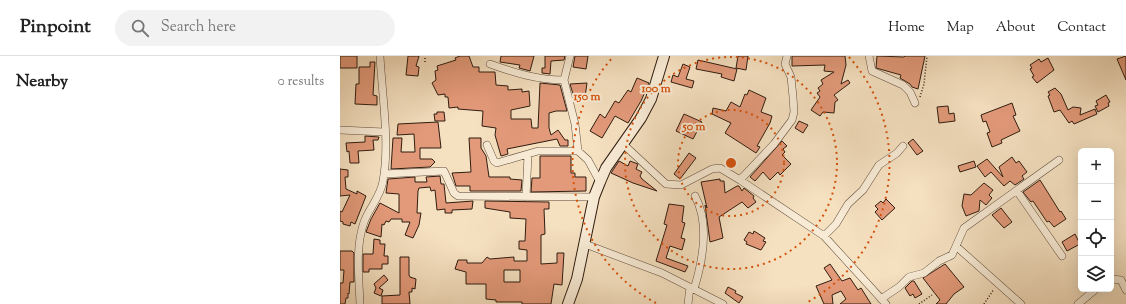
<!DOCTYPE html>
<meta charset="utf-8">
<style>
body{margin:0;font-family:"Sorts Mill Goudy",serif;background:#f2f2f2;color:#222}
.controls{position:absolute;right:12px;bottom:12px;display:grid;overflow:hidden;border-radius:6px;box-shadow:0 4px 16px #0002}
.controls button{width:36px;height:36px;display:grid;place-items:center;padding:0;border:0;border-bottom:1px solid #e0e0e0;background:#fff;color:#222;font:20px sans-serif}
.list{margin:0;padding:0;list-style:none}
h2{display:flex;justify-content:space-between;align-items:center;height:52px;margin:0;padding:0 16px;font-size:17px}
h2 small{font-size:13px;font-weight:400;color:#767676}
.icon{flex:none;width:22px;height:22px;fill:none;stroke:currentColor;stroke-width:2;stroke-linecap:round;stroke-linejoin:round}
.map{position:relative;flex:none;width:786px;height:248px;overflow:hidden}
header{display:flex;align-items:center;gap:24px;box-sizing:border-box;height:56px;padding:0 20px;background:#fff;border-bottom:1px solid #e0e0e0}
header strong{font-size:19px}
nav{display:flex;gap:22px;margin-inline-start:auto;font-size:14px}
.search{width:280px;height:36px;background:#f2f2f2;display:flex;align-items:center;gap:10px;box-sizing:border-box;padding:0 14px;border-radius:22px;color:#767676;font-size:15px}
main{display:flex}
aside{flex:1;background:#fff}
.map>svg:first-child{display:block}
</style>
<header>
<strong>Pinpoint</strong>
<div class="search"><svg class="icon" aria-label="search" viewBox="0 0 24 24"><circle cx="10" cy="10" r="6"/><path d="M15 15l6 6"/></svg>Search here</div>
<nav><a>Home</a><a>Map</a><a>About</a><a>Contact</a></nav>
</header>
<main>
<aside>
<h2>Nearby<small>0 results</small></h2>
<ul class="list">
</ul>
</aside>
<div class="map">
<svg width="786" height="248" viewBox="0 0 786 248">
<rect width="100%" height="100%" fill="#f5e0c0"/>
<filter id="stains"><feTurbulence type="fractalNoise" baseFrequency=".005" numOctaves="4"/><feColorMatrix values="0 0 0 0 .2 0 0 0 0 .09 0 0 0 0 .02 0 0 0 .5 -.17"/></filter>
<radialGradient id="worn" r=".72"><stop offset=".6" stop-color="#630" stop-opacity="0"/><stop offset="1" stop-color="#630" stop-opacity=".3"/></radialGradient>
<path fill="#e39a7a" stroke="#2f1c10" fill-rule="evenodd" d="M0,0H17V12H0Z
M68,0H79L76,10L79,11L78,20L66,19Z
M120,0H129L133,11H139V16H155L156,29L168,30V34L182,33V36L189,35L190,50L171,54V63H191L192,72H198L200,27L220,29L227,55H216L209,57V72L211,79L218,74L225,84H228V90H220L217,83L167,93L168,98L161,100L155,79L156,72L142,70L143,55L118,53V51L109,52L108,41H105V38L98,39L92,27L96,24L95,15L98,14L97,10L116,4L115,2Z
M161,0H194L190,15L179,12L180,9L160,6Z
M205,0H225L224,4L211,5L210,18L202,17V12H205Z
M235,0H248L246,13L233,11Z
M398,0H408L406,14L396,12Z
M452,0H505L506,9L501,28L508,24L510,27L494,39L498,44L495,46L494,57L483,56L480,60L471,54L480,41L477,37L480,35L478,32L483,28L481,24L494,16L484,15L485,9L452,10Z
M537,0L564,1L565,0H585L578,33L572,31L570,28L560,22L561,19L536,12Z
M786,0V24L777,3Z
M708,2L714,14L697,27L692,21L694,20L690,13L692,12L690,9L699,3L701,6Z
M358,4L397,13L394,25L381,21L382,18L356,13Z
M30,6H35L33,39L37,40V49L15,48L16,28H19V11H30Z
M343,8L350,11L346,23L354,25L352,32L331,26L333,19L338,21Z
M297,22L309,27L301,45L288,67L275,60L262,82L250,75L260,58L265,62L275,45L279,47L288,34L291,36Z
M247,27L245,41L233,38L230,28Z
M715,32L721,38L728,54L733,51L741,52L740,59L755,53L757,58L734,68L732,65L729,67L720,54L714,56L708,40L710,39L708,36Z
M409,34L426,42L421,56L432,60L430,67L417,90L420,91L416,97L385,77L391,67L372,58L373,52L386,55L391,46L400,51L405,38L407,39Z
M766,39L770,46L768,47L769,50L758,56L755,50L758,49L756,45Z
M672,47L676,59L673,60L680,75L661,84L662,87L652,91L647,77L650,76L646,65L643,66L641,59Z
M608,50L609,58L614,57L615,65L599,67L597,51Z
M97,56H104L105,65H95L94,58H97Z
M344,58L362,66L353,83L336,75Z
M459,65L468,69L463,77L455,72Z
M98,66L101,92H80V103H92L95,106L90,111L51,113L53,82H62L61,96H75L74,78L57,79L58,68Z
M25,80L39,81L38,84H33L34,94L18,95L19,107H10L9,95L7,96L6,87L25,86Z
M129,82H141V92L146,100L149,121H170V123L182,124L181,135H130V130H116L112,117L131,116Z
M573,83L583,95L577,99L568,87Z
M442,85L447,90L443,93L445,96L442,99L451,108L440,119L438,116L430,124L423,116L415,125L410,121Z
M349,97L356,102L340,123L334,118Z
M200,100H231V117H235V121H246V135L191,136L192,122H200Z
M672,101L676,107L679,105L687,116L682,120L684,123L675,129L670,125L664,130L651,116L645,121L637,110L647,103L663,121L659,111Z
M279,105L288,110L290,105L298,108L296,113L302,116L300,120L302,123L317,135L293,127L271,117Z
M634,105L636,111L620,116L618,110Z
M0,113L8,114V121H5L6,133L17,138V135L26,140L15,168L11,166L10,170L3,168V166L0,165V155L2,156L10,139L0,140Z
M100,120L101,128H104L106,147L133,145L132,153L112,154V157H105V153L97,154L95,134L91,135L90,131L79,132L78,135L77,157H81L79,169L73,182L65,179L70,166H62V163H51L49,166L46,165L44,169L42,168L41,181L26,176L31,163L40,147L59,157V138L46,137L48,123L75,121V126H87L86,121Z
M380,123V125H384L385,137L397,130H399L402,135L404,132L414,140L413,142L416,146L408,152L402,146L379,161L383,182L370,186L365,149L367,152L361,126Z
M700,124L720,156L721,155L726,163L714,171L709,165L707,166L693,145L691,146L683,136Z
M644,127L653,134L649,139L652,142L646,149L640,144L639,155L626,160L622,150L624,138L631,139Z
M546,143L555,152L542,164L535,156L538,153L535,150L541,145L543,147Z
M145,145L209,146V153H204L205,178L201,179V208L217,207V197H224L222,229L214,228L211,248H182V246H156V244L146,243V228H126V216L115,213L118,204H127V207H142L147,201L150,203L174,201V205H187V194L179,193V185H185L186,163L170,162V156L145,152ZM164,214H180V226H164Z
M329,148L344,150L342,166L345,167L341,182L345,183L342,194L330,190L326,202L348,210L345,216L316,205L327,169L324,168Z
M661,152L672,166L664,172L652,159Z
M414,175L425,182L423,185L426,186L421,194L406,188L407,186L404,184L409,176L413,178Z
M735,178L740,188L727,195L722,186Z
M34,183L40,184V188H45L44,200H48V208H42V213H29V216H23V198H33Z
M0,195H12L14,197V226H10L9,238L8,237V242H6L5,248H0V227H3L4,214H0Z
M60,201H69V219L70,221L76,223L75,233L72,232V236H69L70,248H42V240L60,239Z
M490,208L502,225L510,222L518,234L521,232L531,248H500L506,243L501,235L492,239L493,248H484L476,230L492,224L484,212Z
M605,208L624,231L614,238L606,248H596L600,244L583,222Z
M44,219L48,224L39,232L43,234L41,240L34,237L36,232L34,228Z
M572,225H574L582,238L575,242L573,238L570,240L565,232Z
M388,231L396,235L395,237L403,241L399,247L385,237Z"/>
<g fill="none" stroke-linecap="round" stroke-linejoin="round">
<g stroke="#604d3c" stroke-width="8">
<path id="street" d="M230,0L224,24L235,68L238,95
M529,0L532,15L563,29L570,36L575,47
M150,8C175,17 198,24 224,24
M0,74L44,76
M283,88L326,128L341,129L372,113L380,112L400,124L484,180L546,248
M147,89L154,105L157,107L198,95H238L248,104L260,126
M44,118L104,115L114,137L118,140L254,141
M400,124L434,88L452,64L454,56L453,41L451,21L445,8L447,0
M677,135L722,200
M186,141L188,99
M484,180L496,168L508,148L523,134L539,109L557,97L563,90
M245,188L322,217L383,248
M617,191L681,248
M771,223L781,224L786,234
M354,233C363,204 370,168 355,140
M541,243L559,231L569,221L584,217L599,205L612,199L624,172L719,104
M20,248C19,221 15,192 24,166C29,152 41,140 43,125C50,88 42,38 40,0
M348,248L350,231
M738,248L756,233"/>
</g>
<g stroke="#2f1c10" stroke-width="12">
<path id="secondary" d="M228,248L237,223L254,141L260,126L266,112L301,62L311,43L324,0"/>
</g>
<path stroke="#2f1c10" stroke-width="1.5" stroke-dasharray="1 2" stroke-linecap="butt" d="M85,6V0
M580,41L584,28L587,0
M579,248L592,239
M644,248L654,233"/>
<use href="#street" stroke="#f8ebd6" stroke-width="7"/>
<use href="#secondary" stroke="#f8ebd6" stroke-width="10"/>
</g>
<g fill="none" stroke="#d6530c" stroke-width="2" stroke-dasharray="2 4">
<circle cx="391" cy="107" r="53"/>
<circle cx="391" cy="107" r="106"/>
<path d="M316 247A159 159 0 0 1 273 1M509 1A159 159 0 0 1 466 247"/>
</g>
<circle cx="391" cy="107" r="6" fill="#d6530c" stroke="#f8ebd6" stroke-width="2"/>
<g font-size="12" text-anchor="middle" font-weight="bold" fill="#d6530c" stroke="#f8ebd6" stroke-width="4" stroke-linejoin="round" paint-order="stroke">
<text x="316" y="36">100 m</text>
<text x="247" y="44">150 m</text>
<text x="354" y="74">50 m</text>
</g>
<rect width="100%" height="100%" filter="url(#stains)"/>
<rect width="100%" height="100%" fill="url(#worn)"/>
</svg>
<div class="controls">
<button>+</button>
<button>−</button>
<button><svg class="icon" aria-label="locate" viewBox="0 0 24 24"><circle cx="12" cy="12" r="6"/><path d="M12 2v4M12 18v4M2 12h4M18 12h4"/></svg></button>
<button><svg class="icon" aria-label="layers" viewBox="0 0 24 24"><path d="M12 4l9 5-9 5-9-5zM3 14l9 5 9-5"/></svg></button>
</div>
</div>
</main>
